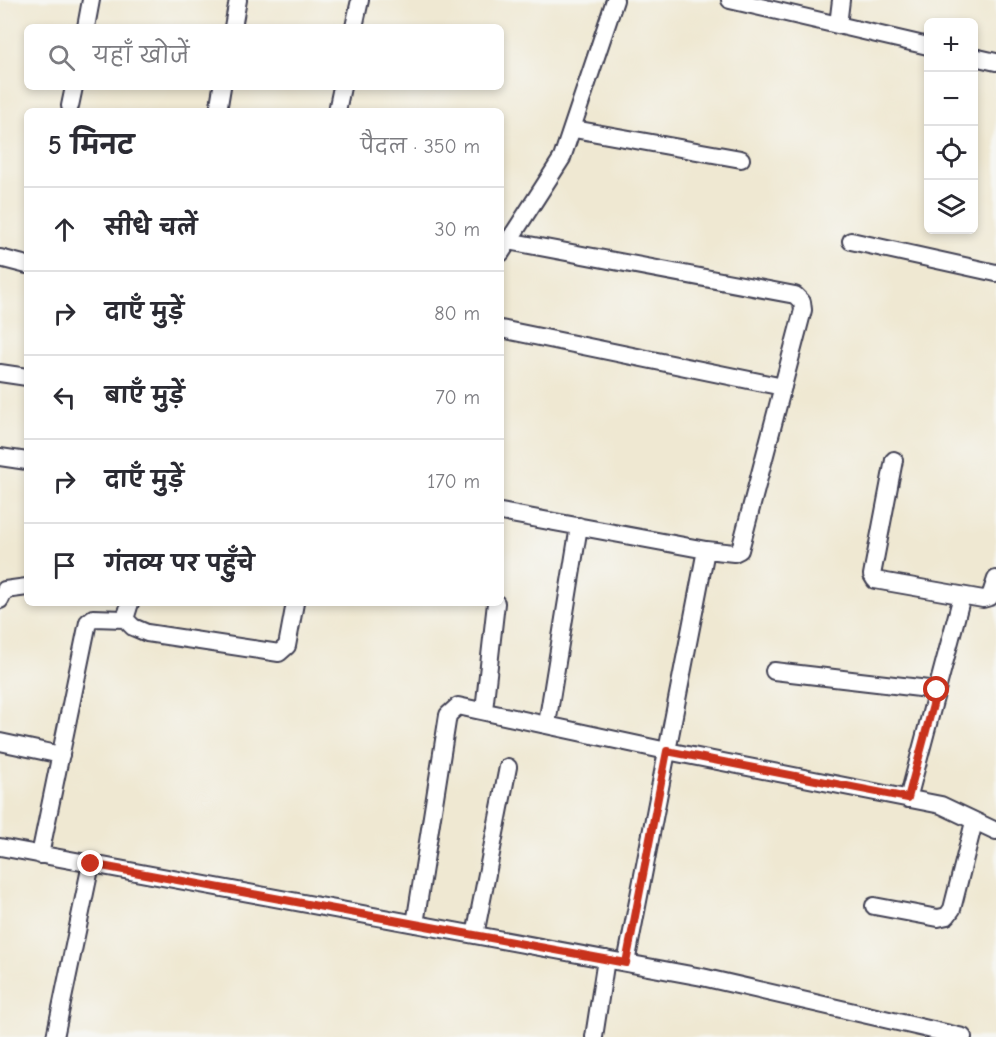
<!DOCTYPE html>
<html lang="hi">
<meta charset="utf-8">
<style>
body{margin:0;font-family:"Comic Neue","Playpen Sans Deva",sans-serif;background:#f2f2f3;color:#2b2b33}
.controls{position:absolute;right:18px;top:18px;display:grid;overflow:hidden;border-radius:9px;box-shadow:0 3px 9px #0003}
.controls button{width:54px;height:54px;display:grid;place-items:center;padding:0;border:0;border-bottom:2px solid #e1e1e2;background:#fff;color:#2b2b33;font:30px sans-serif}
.stop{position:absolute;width:18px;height:18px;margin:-14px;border:4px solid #c8321e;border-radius:50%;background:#fff}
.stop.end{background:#c8321e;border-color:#fff;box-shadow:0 2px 6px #0008}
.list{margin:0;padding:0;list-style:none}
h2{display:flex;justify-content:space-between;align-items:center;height:78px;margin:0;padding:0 24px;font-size:26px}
h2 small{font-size:20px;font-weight:400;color:#7c7c81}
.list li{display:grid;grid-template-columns:39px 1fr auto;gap:18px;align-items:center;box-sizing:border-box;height:84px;padding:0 24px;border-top:2px solid #e1e1e2}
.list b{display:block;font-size:22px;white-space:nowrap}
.list em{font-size:20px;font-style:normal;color:#7c7c81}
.icon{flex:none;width:33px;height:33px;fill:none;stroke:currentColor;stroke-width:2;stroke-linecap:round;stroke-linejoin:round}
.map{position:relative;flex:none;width:996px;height:1037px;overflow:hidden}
.search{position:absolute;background:#fff;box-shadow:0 3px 9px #0003;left:24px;top:24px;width:480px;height:66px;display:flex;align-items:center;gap:15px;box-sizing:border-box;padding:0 21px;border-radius:9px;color:#7c7c81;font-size:22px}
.panel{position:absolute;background:#fff;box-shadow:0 3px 9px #0003;left:24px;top:108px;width:480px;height:498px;border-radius:9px}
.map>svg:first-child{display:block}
</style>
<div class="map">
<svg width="996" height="1037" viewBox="0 0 996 1037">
<rect width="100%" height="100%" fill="#f6f6f2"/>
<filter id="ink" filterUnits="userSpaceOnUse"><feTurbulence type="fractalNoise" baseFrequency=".0167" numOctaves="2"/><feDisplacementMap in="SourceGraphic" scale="12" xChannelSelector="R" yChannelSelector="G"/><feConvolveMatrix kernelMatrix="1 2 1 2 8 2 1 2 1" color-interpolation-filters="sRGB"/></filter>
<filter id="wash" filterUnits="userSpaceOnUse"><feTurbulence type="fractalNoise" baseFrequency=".008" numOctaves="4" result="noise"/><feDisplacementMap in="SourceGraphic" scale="24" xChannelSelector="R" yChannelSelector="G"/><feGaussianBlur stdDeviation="1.35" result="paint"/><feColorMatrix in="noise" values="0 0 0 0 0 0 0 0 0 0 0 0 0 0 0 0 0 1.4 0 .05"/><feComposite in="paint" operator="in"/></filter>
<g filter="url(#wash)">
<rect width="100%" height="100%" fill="#efe8d2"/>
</g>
<g filter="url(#ink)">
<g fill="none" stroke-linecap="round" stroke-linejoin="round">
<g stroke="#414052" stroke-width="20">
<path id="street" d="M730,0L928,46
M838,25L841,0
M86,27L91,0
M233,27L238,0
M354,27L360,0
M974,57L996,62
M70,106L74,87
M218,111L222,87
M337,111L342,87
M574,129L741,159
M851,241L996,273
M501,253L562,158L615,0
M0,258L27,265
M501,329L783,387
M0,373L27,377
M0,457L27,461
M894,460L872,575L875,580L983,599L990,597L996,579
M501,512L706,550L734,553L740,550L803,310L802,302L795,295L508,241
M0,600L5,590L27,587
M125,619L133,627L147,633L279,653L287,646L295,603
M774,671L937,690
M484,710L496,603
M547,724L579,526
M0,742L61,755
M908,799L962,596
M0,847L702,977L963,1037
M40,855L88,622L93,618L125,619L130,603
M874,906L938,918L947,916L952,909L974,822
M415,924L448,715L458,706L667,751L941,805L996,831
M475,935L508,767
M626,963L706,550
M55,1037L91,864
M594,1037L606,959"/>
</g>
<use href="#street" stroke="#fff" stroke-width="16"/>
</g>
</g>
<g fill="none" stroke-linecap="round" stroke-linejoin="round" filter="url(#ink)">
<path stroke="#c8321e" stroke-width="8" d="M91,864L626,963L667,751L908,798L937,690"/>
</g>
</svg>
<div class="controls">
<button>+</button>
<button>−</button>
<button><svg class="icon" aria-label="locate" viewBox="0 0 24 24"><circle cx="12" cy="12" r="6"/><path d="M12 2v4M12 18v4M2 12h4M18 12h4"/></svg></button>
<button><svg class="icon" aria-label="layers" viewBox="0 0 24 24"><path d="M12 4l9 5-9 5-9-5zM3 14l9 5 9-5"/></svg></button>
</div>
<div class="stop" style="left:937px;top:690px"></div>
<div class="stop end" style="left:91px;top:864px"></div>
<div class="search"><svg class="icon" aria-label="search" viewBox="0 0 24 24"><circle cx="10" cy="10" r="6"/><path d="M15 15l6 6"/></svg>यहाँ खोजें</div>
<section class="panel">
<h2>5 मिनट<small>पैदल · 350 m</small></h2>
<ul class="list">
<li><svg class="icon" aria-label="ahead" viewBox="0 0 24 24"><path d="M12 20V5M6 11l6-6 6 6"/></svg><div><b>सीधे चलें</b></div><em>30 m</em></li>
<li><svg class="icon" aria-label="right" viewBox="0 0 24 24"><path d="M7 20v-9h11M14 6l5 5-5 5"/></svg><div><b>दाएँ मुड़ें</b></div><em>80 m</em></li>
<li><svg class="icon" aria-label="left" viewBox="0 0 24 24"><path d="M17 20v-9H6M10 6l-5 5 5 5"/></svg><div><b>बाएँ मुड़ें</b></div><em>70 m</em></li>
<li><svg class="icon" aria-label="right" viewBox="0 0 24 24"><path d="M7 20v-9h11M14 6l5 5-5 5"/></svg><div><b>दाएँ मुड़ें</b></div><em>170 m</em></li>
<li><svg class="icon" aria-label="arrive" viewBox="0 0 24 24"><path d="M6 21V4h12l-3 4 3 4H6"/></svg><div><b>गंतव्य पर पहुँचे</b></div></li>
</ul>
</section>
</div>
